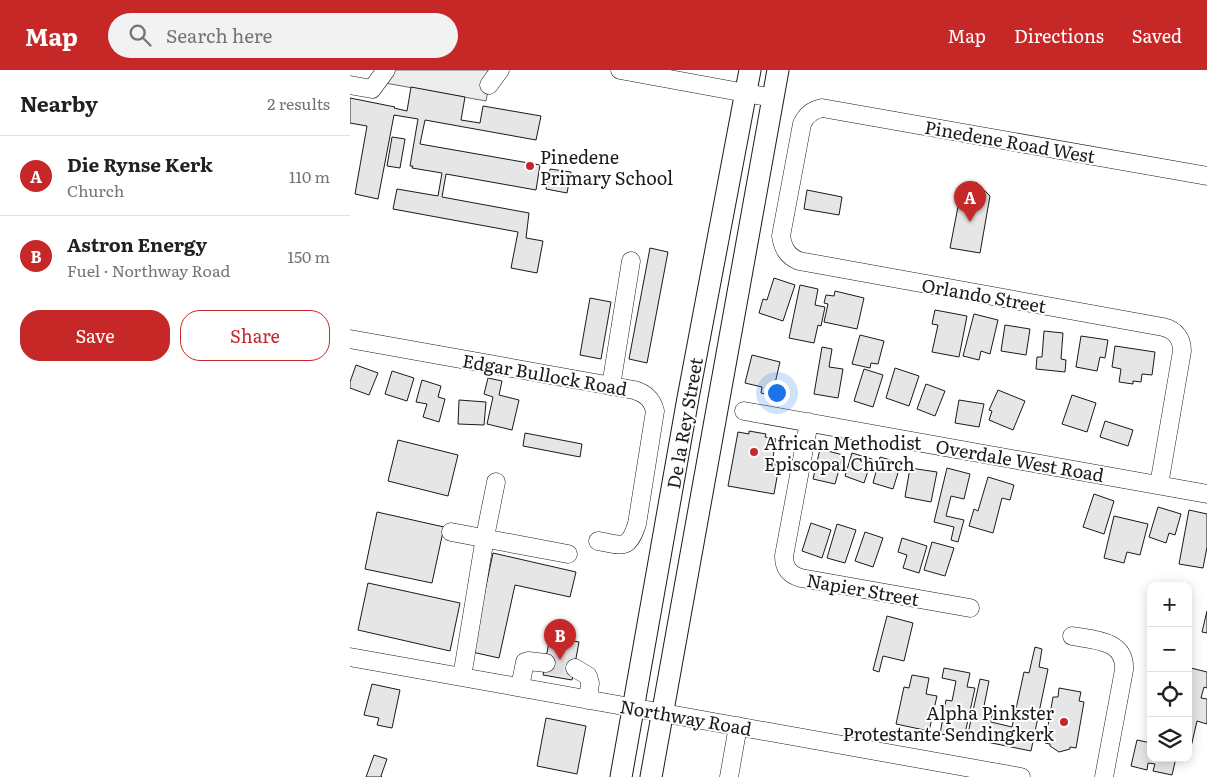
<!DOCTYPE html>
<meta charset="utf-8">
<style>
body{margin:0;font-family:Literata,serif;background:#f2f2f2;color:#202124}
.controls{position:absolute;right:15px;bottom:15px;display:grid;overflow:hidden;border-radius:10px;box-shadow:0 2px 12px #0003}
.controls button{width:45px;height:45px;display:grid;place-items:center;padding:0;border:0;border-bottom:1px solid #e0e0e0;background:#fff;color:#202124;font:25px sans-serif}
.you{position:absolute;left:426px;top:322px;width:18px;height:18px;margin:-12px;border:4px solid #fff;border-radius:50%;background:#1a73e8;box-shadow:0 0 0 8px #1a73e833}
.badge{display:grid;place-items:center;width:32px;height:32px;border-radius:50%;background:#c62828;color:#fff;font-size:16px;font-weight:700}
.pin{position:absolute;translate:-50% -41px;filter:drop-shadow(0 1px 2px #0008)}
.pin::after{content:'';position:absolute;top:26px;width:18px;height:15px;background:inherit;clip-path:polygon(0 0,100% 0,50% 100%)}
.list{margin:0;padding:0;list-style:none}
h2{display:flex;justify-content:space-between;align-items:center;height:65px;margin:0;padding:0 20px;font-size:21px}
h2 small{font-size:16px;font-weight:400;color:#757577}
.list li{display:grid;grid-template-columns:32px 1fr auto;gap:15px;align-items:center;box-sizing:border-box;height:80px;padding:0 20px;border-top:1px solid #e0e0e0}
.list b{display:block;font-size:19px;white-space:nowrap}
.list p{margin:0;font-size:16px;white-space:nowrap;color:#757577}
.list em{font-size:16px;font-style:normal;color:#757577}
.actions{display:flex;gap:10px;padding:15px 20px}
.actions a{flex:1;padding:11px 0;border:1px solid #c62828;border-radius:20px;text-align:center;font-size:18px;color:#c62828}
.actions .main{background:#c62828;color:#fff}
.icon{flex:none;width:28px;height:28px;fill:none;stroke:currentColor;stroke-width:2;stroke-linecap:round;stroke-linejoin:round}
.map{position:relative;flex:none;width:857px;height:707px;overflow:hidden}
header{display:flex;align-items:center;gap:30px;box-sizing:border-box;height:70px;padding:0 25px;background:#c62828;color:#fff}
header strong{font-size:24px}
nav{display:flex;gap:28px;margin-inline-start:auto;font-size:18px}
.search{width:350px;height:45px;background:#f2f2f2;display:flex;align-items:center;gap:12px;box-sizing:border-box;padding:0 18px;border-radius:28px;color:#757577;font-size:19px}
main{display:flex}
aside{flex:1;background:#fff}
.map>svg:first-child{display:block}
</style>
<header>
<strong>Map</strong>
<div class="search"><svg class="icon" aria-label="search" viewBox="0 0 24 24"><circle cx="10" cy="10" r="6"/><path d="M15 15l6 6"/></svg>Search here</div>
<nav><a>Map</a><a>Directions</a><a>Saved</a></nav>
</header>
<main>
<aside>
<h2>Nearby<small>2 results</small></h2>
<ul class="list">
<li><span class="badge">A</span><div><b>Die Rynse Kerk</b><p>Church</p></div><em>110 m</em></li>
<li><span class="badge">B</span><div><b>Astron Energy</b><p>Fuel · Northway Road</p></div><em>150 m</em></li>
</ul>
<div class="actions"><a class="main">Save</a><a>Share</a></div>
</aside>
<div class="map">
<svg width="857" height="707" viewBox="0 0 857 707">
<rect width="100%" height="100%" fill="#fff"/>
<path fill="#ededed" stroke="#6a6a6a" d="M37,0H142L136,31L35,13Z"/>
<path fill="#e6e6e6" stroke="#1a1a1a" d="M61,17L115,27L111,50L130,53L133,36L191,46L186,70L75,50L70,74L190,95L186,120L96,104L92,127L179,143L176,168L193,171L187,203L161,198L168,162L43,139L47,119L88,126L92,103L62,98L63,96H60L68,49L44,45L28,129L5,124L17,56L0,53V28L45,37L44,38L57,41Z
M42,67L55,69L50,98L37,96Z
M200,99L221,102L217,123L196,119Z
M626,112L640,126L630,183L600,178L612,116L617,117Z
M457,120L492,127L489,145L454,139Z
M300,178L318,182L297,293L279,289Z
M424,208L445,215L433,251L409,243L413,229L417,230Z
M450,215L468,219L465,235L475,237L471,256L468,255L464,273L439,268Z
M485,221L514,228L507,259L474,252L478,234L474,233L476,225L484,226Z
M240,228L261,232L251,289L230,285Z
M585,240L617,246L609,287L582,282L588,255L582,254Z
M624,244L648,250L640,284L631,281L629,290L613,286Z
M655,255L680,259L676,285L651,281Z
M694,261L713,263L711,289L716,290L715,302L686,299L687,287H692Z
M510,265L534,271L528,294L521,293L520,298L502,294Z
M731,266L758,270L755,288L750,287L747,301L726,297Z
M765,276L805,282L802,305L792,304L791,312L783,311V314L769,312L771,299L762,297Z
M472,277L482,279L479,297L493,299L488,328L464,324Z
M402,285L430,292L422,326L411,323L412,317L395,313Z
M6,295L28,303L19,325L0,318V312Z
M545,298L569,306L559,336L536,328Z
M514,299L533,305L523,337L504,331Z
M42,301L64,308L57,331L35,324Z
M138,308L152,311L149,325L169,330L162,360L137,354L143,327L134,324Z
M72,310L91,316L88,327L95,329L89,352L73,347L77,334L66,332Z
M576,314L595,321L585,346L567,339Z
M648,320L675,331L663,360L639,350L642,341L639,340Z
M722,325L746,333L737,362L712,354Z
M109,330L136,332L134,355L108,354Z
M609,330L634,334L629,357L605,353Z
M755,351L783,360L778,376L750,367Z
M399,361L416,364L415,367L426,369L422,394L429,396L424,424L378,416L388,362L399,364Z
M175,363L232,374L230,387L173,376Z
M48,370L108,385L98,426L38,411Z
M470,379L493,385L485,414L463,409Z
M502,383L522,389L514,413L495,406Z
M530,387L551,393L543,419L523,413Z
M560,398L587,402L581,432L555,427Z
M597,398L620,404L614,429L601,426L596,446L614,450L608,472L601,470L604,457L584,452Z
M638,407L664,415L660,430L652,428L643,463L619,456L624,439L628,441Z
M744,424L764,431L754,464L733,457Z
M808,437L831,444L825,465L819,463L816,473L799,467Z
M839,440L857,444V477L853,498L829,494Z
M27,442L94,457L82,513L15,499Z
M764,446L798,454L790,485L777,482L774,493L754,488Z
M461,453L481,460L472,488L452,481Z
M487,454L506,460L495,493L477,488Z
M515,462L533,468L523,497L505,491Z
M552,468L577,476L569,503L553,498L557,485L548,482Z
M582,472L604,478L595,506L574,500Z
M143,483L226,502L220,527L165,515L149,588L122,582Z
M18,513L110,533L100,581L8,560Z
M857,541V563L852,562Z
M537,546L563,553L554,591L533,586L529,602L523,600Z
M200,566L229,572L222,610L193,605Z
M685,577L692,579L689,597L698,599L681,681L617,668L630,609L639,611L634,636L643,639L641,652L662,657L674,602L679,603Z
M594,598L620,603L617,617L625,618L614,668L590,664L596,630L602,631L606,611L592,608Z
M841,598L857,602V618L854,617L851,628L857,629V654L847,651L841,677L838,676V609Z
M562,605L579,608L576,624L587,626L579,661L546,654L554,617L559,618Z
M22,614L50,620L42,658L27,655L29,648L14,645Z
M709,618L731,622L729,631L734,632L726,678L720,677V679L709,682L700,676V674L695,673L703,627H708Z
M196,648L236,656L227,704L187,696Z
M787,670L801,673V688H826L822,705L803,701L805,694L798,693L797,700L781,696Z
M24,685L37,689L31,706L32,707H16Z"/>
<g fill="none" stroke-linecap="round" stroke-linejoin="round">
<path stroke="#ddd" stroke-width="18" stroke-dasharray="18 9" stroke-linecap="butt" d="M196,593L225,598"/>
<g stroke="#1a1a1a" stroke-width="19">
<path id="minor" d="M270,0L423,28
M0,15L22,19L36,0
M139,15L150,0
M0,269L284,320C295,323 302,329 305,341L287,454C278,481 273,475 248,471
M261,316L281,191
M394,341L857,424
M459,352L434,486C434,498 440,505 451,508L620,538
M809,415L832,281C832,269 826,260 813,257L449,191C437,186 433,178 431,166L452,54C456,45 462,40 472,38L857,106
M101,462L218,484
M722,566C744,570 776,570 774,600L754,707
M0,587L671,707
M225,598L238,606L240,613L238,630
M112,607L135,467L146,412
M170,617L175,592L178,591L196,593
M379,707L388,656"/>
</g>
<g stroke="#1a1a1a" stroke-width="23">
<path id="major" d="M271,707L338,328L400,0
M301,707L428,0"/>
</g>
<use href="#minor" stroke="#fff" stroke-width="18"/>
<use href="#major" stroke="#fff" stroke-width="21"/>
</g>
<g fill="#c62828" stroke="#fff" stroke-width="2">
<circle cx="180" cy="96" r="5"/>
<circle cx="404" cy="382" r="5"/>
<circle cx="714" cy="652" r="5"/>
</g>
<g text-anchor="middle" dominant-baseline="central" stroke-width="4" stroke-linejoin="round" paint-order="stroke">
<g font-size="18" fill="#1a1a1a" stroke="#fff">
<text transform="translate(660 71) rotate(10)">Pinedene Road West</text>
<text transform="translate(634 225) rotate(10)">Orlando Street</text>
<text transform="translate(195 304) rotate(10)">Edgar Bullock Road</text>
<text transform="translate(334 353) rotate(-80)">De la Rey Street</text>
<text transform="translate(670 390) rotate(10)">Overdale West Road</text>
<text transform="translate(513 519) rotate(10)">Napier Street</text>
<text transform="translate(336 647) rotate(10)">Northway Road</text>
</g>
<g font-size="18" fill="#1a1a1a" stroke="#fff" text-anchor="start">
<text x="190" y="86">Pinedene<tspan x="190" dy="21">Primary School</tspan></text>
<text x="414" y="372">African Methodist<tspan x="414" dy="21">Episcopal Church</tspan></text>
<text x="704" y="642" text-anchor="end">Alpha Pinkster<tspan x="704" dy="21">Protestante Sendingkerk</tspan></text>
</g>
</g>
</svg>
<div class="controls">
<button>+</button>
<button>−</button>
<button><svg class="icon" aria-label="locate" viewBox="0 0 24 24"><circle cx="12" cy="12" r="6"/><path d="M12 2v4M12 18v4M2 12h4M18 12h4"/></svg></button>
<button><svg class="icon" aria-label="layers" viewBox="0 0 24 24"><path d="M12 4l9 5-9 5-9-5zM3 14l9 5 9-5"/></svg></button>
</div>
<div class="you"></div>
<div class="pin badge" style="left:620px;top:152px">A</div>
<div class="pin badge" style="left:210px;top:590px">B</div>
</div>
</main>
